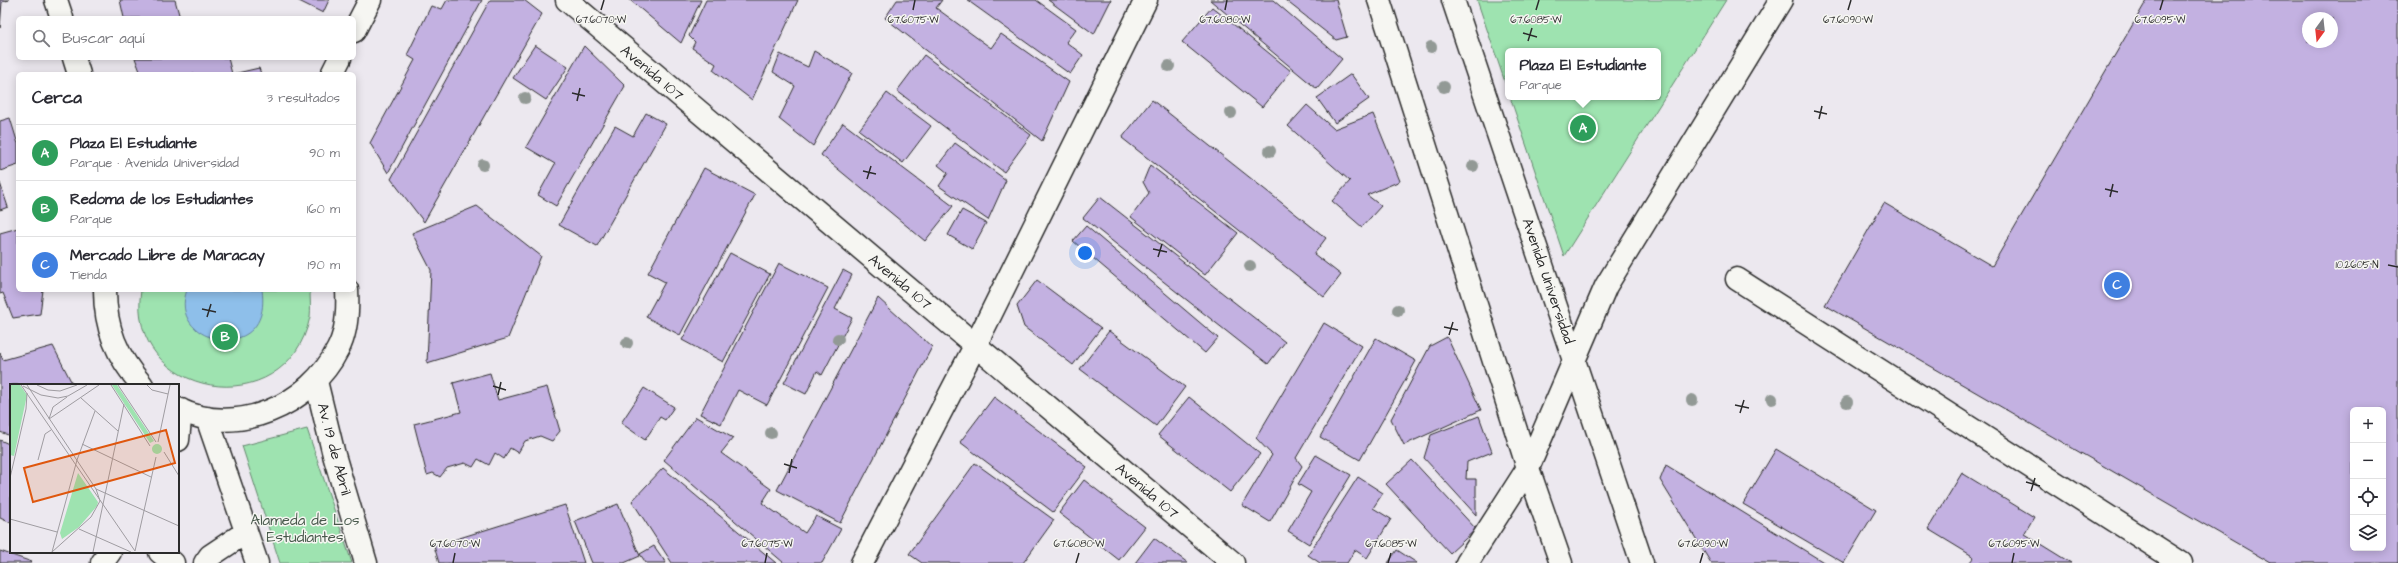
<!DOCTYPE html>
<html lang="es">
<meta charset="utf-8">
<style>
body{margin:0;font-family:"Architects Daughter",sans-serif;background:#f2f2f3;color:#2b2b33}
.controls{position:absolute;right:12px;bottom:12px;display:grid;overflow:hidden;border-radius:6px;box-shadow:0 2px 10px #0003}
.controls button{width:36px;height:36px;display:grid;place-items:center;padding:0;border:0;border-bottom:1px solid #e1e1e2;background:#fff;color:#2b2b33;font:20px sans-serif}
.compass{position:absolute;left:2302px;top:12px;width:36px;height:36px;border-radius:50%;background:#fff;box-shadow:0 2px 10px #0003;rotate:195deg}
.you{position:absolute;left:1085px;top:253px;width:14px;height:14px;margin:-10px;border:3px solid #fff;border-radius:50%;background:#1a73e8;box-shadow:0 0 0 6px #1a73e833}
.badge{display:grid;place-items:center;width:26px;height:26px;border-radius:50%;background:#2b2b2b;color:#fff;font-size:13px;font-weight:700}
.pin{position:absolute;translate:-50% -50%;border:2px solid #fff;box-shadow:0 1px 4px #0006}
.popup{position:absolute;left:1505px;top:48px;width:156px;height:52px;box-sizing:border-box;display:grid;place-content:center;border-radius:6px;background:#fff;filter:drop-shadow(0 1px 3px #0005);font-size:13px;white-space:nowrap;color:#7c7c81}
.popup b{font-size:15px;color:#2b2b33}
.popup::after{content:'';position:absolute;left:50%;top:100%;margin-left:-8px;border:8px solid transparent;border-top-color:#fff}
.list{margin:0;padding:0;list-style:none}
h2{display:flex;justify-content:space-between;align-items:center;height:52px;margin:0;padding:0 16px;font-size:17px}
h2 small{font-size:13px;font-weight:400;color:#7c7c81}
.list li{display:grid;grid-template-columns:26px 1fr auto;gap:12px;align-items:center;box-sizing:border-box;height:56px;padding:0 16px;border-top:1px solid #e1e1e2}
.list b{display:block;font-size:15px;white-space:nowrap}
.list p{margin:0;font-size:13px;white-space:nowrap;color:#7c7c81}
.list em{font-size:13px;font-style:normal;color:#7c7c81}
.icon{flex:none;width:22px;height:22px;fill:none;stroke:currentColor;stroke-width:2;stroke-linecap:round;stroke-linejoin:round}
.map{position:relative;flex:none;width:2398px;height:563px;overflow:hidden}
.search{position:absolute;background:#fff;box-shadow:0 2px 10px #0003;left:16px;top:16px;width:340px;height:44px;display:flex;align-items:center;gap:10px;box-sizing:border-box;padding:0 14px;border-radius:6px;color:#7c7c81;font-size:15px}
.panel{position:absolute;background:#fff;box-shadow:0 2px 10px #0003;left:16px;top:72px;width:340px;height:220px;border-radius:6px}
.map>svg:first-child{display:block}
</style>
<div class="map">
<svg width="2398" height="563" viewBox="0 0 2398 563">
<rect width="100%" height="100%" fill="#ece8ef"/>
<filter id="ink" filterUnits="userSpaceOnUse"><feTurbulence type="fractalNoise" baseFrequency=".025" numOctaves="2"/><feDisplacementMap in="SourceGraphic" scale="8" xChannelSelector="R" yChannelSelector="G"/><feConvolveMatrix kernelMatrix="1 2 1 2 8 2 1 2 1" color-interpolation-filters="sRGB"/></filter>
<g filter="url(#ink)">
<path fill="#9ee3b0" stroke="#64876e" d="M1477,0H1726L1564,256L1510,97H1658V51H1508V91Z
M141,290H310C310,299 311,309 310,317C287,427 124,397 141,290Z
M307,429L352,563H280L242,446Z"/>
<path fill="#8ebfea" stroke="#66849e" d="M187,290H262C273,366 166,346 187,290Z"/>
<path fill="#c3b1e1" stroke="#2b2b2b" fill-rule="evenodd" d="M0,0H9L2,2L0,28Z
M120,0H175L180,18H124Z
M297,0H329L323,13Z
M447,0H482L388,173L370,143L415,60L407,55L431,6L442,9Z
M490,0H524L542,14L424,222L391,179Z
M630,0H701L681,43Z
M706,0H798L752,100L713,70L716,64L692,48L695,42L689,36Z
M897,0H942L936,8L991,48L1001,34L1069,82L1042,141L885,18Z
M967,0H1036L1076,29L1066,42L1083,55L1070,74Z
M1048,0H1111L1094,34Z
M1210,0H1273L1342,59L1317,89Z
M1285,0H1336L1347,37L1336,40Z
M2147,0H2398V563H2271L1825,305L1884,203L1992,266ZM2308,18H2332V42H2308ZM2353,410H2383V548H2353Z
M1212,7L1291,71L1262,107L1182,42Z
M535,45L568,67L546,100L513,78Z
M584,46L625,86L556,206L538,195L555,164L526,147Z
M814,51L852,73L813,146L779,119L795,86L773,72L780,54L808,67Z
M924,55L1031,135L1004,172L897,91Z
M135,58H228L232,74H141Z
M259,68L261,74H233Z
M1351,74L1369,99L1335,123L1317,98Z
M887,93L931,126L903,163L859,130Z
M1152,100L1326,238L1314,254L1341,275L1324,297L1122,138Z
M1307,105L1334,129L1373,114L1400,181L1367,195L1381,206L1362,227L1332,201L1350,181L1288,126Z
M646,113L666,124L597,246L559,225L615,126L633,136Z
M10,118L18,144V165L0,171V121Z
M843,123L953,206L925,241L821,155Z
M955,143L1006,180L988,220L939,186L948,173L938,165Z
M1150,165L1238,233L1205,275L1131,217L1149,193L1143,182Z
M704,168L755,195L680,335L646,317L665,282L648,273Z
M0,183L8,207L0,210Z
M1100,197L1285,342L1268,364L1083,218Z
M477,206L541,256L508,338L427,363L431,270L412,233Z
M962,210L986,223L972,249L948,235Z
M1086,226L1218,338L1205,353L1073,241Z
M18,228V290H43L40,314L13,318L3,293L0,294V233Z
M730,253L770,274L723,362L682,340Z
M779,263L828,288L767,405L738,390L721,424L700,414Z
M843,270L852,275L835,309L852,318L822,375L817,371L806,394L784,383Z
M1037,280L1101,328L1073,365L1024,327L1017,306Z
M878,298L932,347L840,523L777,490Z
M1324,323L1362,346L1296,458L1302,466L1270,522L1242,505L1272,455L1256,438Z
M1109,331L1185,387L1156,426L1080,369Z
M1447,337L1481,410L1404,445L1391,419L1430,346Z
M1376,338L1416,361L1360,460L1320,437Z
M53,346L73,385H11V436L0,432V353L3,360Z
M490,373L498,400L547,387L560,431L552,441L540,436L525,441L518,453L510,448L504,459L495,453L489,465L478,459L473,467L465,463L447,468L440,477L433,473L427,475L414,424L461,412L453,383Z
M644,388L674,407L665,420L660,417L645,440L621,423Z
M994,397L1087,467L1053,512L960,442Z
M1189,397L1260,454L1230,492L1158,435Z
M1479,416L1492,452L1467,462L1466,479H1476V515L1424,458L1431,435Z
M696,417L733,438L721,453L771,489L762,503L805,533L816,516L841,529L822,563H784L664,460Z
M0,440L11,445V523L0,518Z
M1776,449L1876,510L1844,563L1743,504Z
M1316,455L1351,475L1309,544L1288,531L1311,492L1298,484Z
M1412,460L1476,529L1450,553L1386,484Z
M975,463L1054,520L1023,563H922L909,554Z
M1666,465L1825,563H1711L1660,480Z
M663,468L776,563H672L632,501Z
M1962,473L2034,517L2024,534L2071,563H1969L1974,557L1928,529Z
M1358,477L1383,493L1373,508L1391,519L1367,558L1355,550L1347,563H1320L1308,555Z
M1084,480L1145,527L1119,560L1059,513Z
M618,504L640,556L624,563H592L575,521Z
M565,505L584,563H439L434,546Z
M1154,538L1188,563H1135Z
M654,546L666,563H646L640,554Z
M1397,550L1417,563H1388Z
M0,551L32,562L31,563H0Z"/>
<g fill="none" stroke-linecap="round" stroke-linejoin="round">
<g stroke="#2b2b2b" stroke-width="25">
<path id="minor" d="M56,0L62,18
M567,0L1233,563
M1379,0L1528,468L1561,563
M1453,0L1642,563
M354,31L370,0
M74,58L79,74
M332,74L340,58
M1737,279L2181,563
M105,290C105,328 117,357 142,385
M316,381L334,455L366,563
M178,409C237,438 310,405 338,349C347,332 348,309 347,290
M207,418L257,563
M178,440L181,410
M160,552L173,563
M102,563L110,552
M205,563L210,556L246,532
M862,563L975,346L1146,0
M1467,563L1528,468L1606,286L1781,0"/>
</g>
<use href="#minor" stroke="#f6f6f2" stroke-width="22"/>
</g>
<g fill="#929995">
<circle cx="1431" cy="47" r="6"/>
<circle cx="1169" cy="66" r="6"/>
<circle cx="1444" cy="87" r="6"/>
<circle cx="525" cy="98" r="6"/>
<circle cx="1231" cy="113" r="6"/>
<circle cx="1270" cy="151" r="6"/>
<circle cx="483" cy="165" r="6"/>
<circle cx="1473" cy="166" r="6"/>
<circle cx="1250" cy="266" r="6"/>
<circle cx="1398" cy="310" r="6"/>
<circle cx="838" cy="339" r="6"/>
<circle cx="627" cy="343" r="6"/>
<circle cx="1772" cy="399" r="6"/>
<circle cx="1692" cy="400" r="6"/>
<circle cx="1847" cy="402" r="6"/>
<circle cx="771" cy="433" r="6"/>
</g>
</g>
<path fill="none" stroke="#2b2b2b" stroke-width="1.5" d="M601,10L604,0M913,10L915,0M1225,10L1227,0M1536,10L1539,0M1848,10L1851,0M2160,10L2163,0M1523,33L1537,37M1528,41L1532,28M572,93L585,96M577,101L580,88M1814,111L1827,114M1819,119L1822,106M863,171L876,174M867,179L871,166M2105,189L2118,192M2110,197L2113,184M1153,249L1167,252M1158,257L1162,244M2388,265L2398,267M202,309L216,312M207,317L211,304M1444,327L1458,330M1449,335L1453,322M493,386L506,390M498,395L501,382M1735,405L1749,408M1740,413L1744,400M784,464L797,468M789,473L792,459M2026,482L2040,486M2031,491L2035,478M453,563L455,553M765,563L767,553M1076,563L1079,553M1388,563L1391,553M1700,563L1703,553M2012,563L2014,553"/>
<g text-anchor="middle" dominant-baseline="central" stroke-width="3" stroke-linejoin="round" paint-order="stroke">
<g font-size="15" fill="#2b2b2b" stroke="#f6f6f2">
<text transform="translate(652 73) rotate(40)">Avenida 107</text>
<text transform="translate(1548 281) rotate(71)">Avenida Universidad</text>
<text transform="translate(900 282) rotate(40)">Avenida 107</text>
<text transform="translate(334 449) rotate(75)">Av. 19 de Abril</text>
<text transform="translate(1147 491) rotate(40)">Avenida 107</text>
</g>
<g font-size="15" fill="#48594c" stroke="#f6f6f2">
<text x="305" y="520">Alameda de Los<tspan x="305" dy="17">Estudiantes</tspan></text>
</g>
</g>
<g transform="translate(10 384)">
<rect width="169" height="169" fill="#ece8ef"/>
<path d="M0,1H10L17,11L4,72L0,71ZM102,1H107L144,57L140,59ZM142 65a5 5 0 1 1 10 0a5 5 0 1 1-10 0ZM68,89L88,118L87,122L69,143L52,155L50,149Z" fill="#9ee3b0"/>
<path fill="none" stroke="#9f9ca1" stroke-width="1" d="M11,1L125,167M17,1L86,105L90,117M27,1L38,6L50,7L67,1M101,1L140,62M108,1L146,58M137,1L142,6L158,10M13,2L31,11L48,14L58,12L77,1M71,14L108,47M39,35L89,1M39,35L43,23L57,13M148,58L160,1M72,60L141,93M154,68L169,92M28,76L35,50L41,46M0,94L16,25L17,9M86,105L169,142M0,135L47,148M69,145L121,168M125,167L146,73M42,168L67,76L85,27M42,168L81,133L90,117M83,168L114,20"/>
<path fill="#df570e" fill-opacity="0.15" stroke="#df570e" stroke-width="2" d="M156,46L165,79L23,118L14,84Z"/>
<rect width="169" height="169" fill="none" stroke="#2b2b2b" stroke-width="2"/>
</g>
<g font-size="10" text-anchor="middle" fill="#2b2b2b" stroke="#f6f6f2" stroke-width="3" stroke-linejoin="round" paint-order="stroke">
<text x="601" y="23">67.6070°W</text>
<text x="913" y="23">67.6075°W</text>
<text x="1225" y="23">67.6080°W</text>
<text x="1536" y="23">67.6085°W</text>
<text x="1848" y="23">67.6090°W</text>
<text x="2160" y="23">67.6095°W</text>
<text x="2357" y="268">10.2605°N</text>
<text x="455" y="547">67.6070°W</text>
<text x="767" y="547">67.6075°W</text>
<text x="1079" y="547">67.6080°W</text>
<text x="1391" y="547">67.6085°W</text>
<text x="1703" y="547">67.6090°W</text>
<text x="2014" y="547">67.6095°W</text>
</g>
</svg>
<div class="controls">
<button>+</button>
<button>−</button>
<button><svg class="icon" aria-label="locate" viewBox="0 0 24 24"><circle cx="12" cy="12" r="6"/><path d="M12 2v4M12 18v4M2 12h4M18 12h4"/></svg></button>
<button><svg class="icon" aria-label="layers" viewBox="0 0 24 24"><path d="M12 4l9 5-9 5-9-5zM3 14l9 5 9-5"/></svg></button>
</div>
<svg class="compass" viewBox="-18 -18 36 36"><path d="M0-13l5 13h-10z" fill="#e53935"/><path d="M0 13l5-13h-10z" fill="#7c7c81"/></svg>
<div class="you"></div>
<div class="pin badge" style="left:1583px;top:128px;background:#2e9e5b">A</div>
<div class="popup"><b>Plaza El Estudiante</b>Parque</div>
<div class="pin badge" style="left:225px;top:337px;background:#2e9e5b">B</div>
<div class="pin badge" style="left:2117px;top:285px;background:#3f7fe0">C</div>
<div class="search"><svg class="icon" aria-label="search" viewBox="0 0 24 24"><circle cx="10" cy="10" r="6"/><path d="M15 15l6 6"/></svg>Buscar aquí</div>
<section class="panel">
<h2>Cerca<small>3 resultados</small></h2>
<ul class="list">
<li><span class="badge" style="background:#2e9e5b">A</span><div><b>Plaza El Estudiante</b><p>Parque · Avenida Universidad</p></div><em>90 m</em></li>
<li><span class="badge" style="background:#2e9e5b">B</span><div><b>Redoma de los Estudiantes</b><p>Parque</p></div><em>160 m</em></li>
<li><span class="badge" style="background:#3f7fe0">C</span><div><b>Mercado Libre de Maracay</b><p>Tienda</p></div><em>190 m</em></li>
</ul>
</section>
</div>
